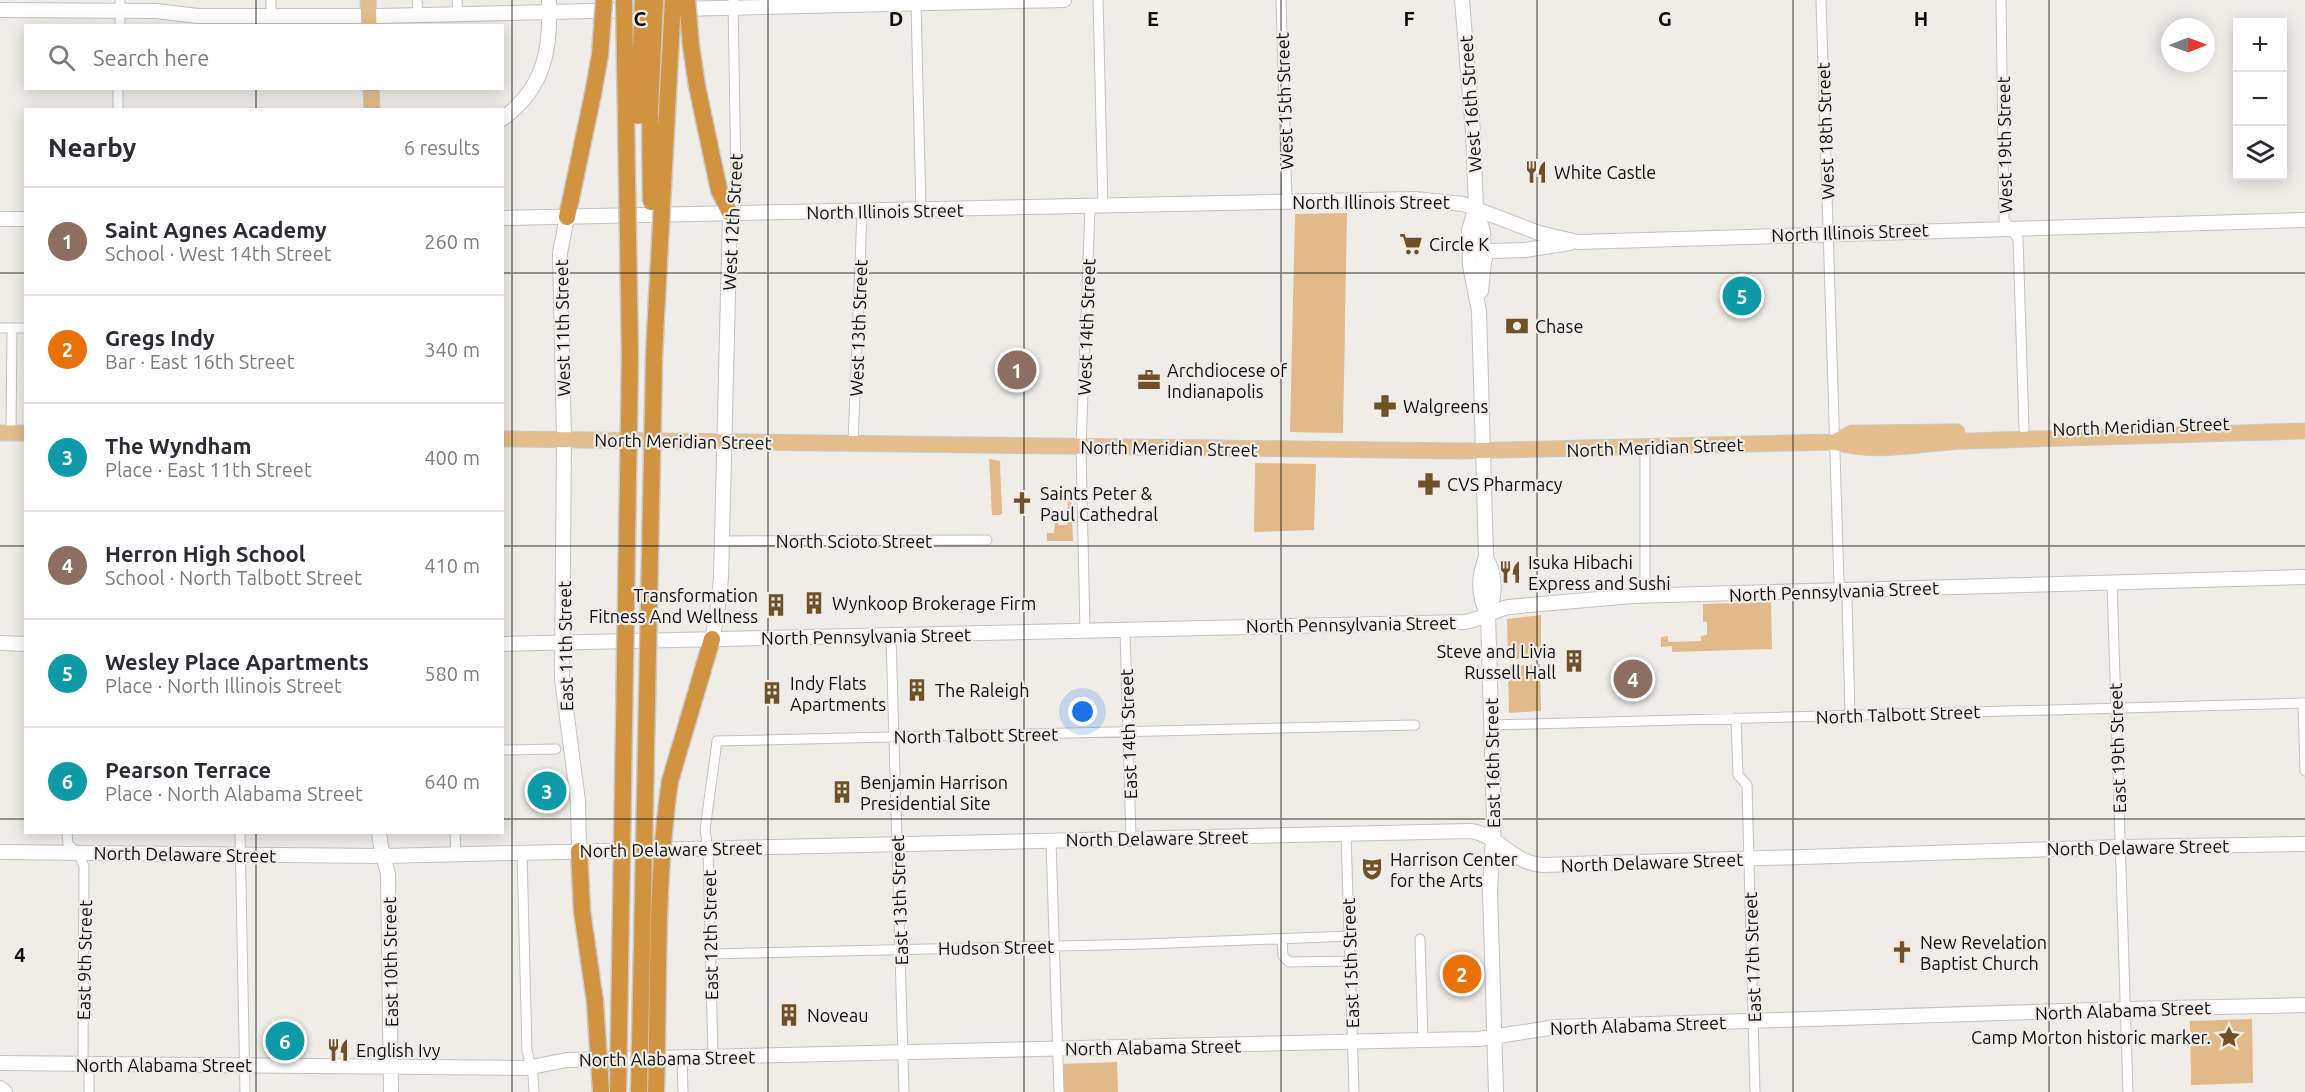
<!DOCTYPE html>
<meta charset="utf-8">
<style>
body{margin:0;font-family:Ubuntu,sans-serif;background:#f7f7f7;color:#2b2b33}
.controls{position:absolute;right:18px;top:18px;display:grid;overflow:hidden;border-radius:0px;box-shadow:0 3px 15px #0003}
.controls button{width:54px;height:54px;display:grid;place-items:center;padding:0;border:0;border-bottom:2px solid #e1e1e2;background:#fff;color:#2b2b33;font:30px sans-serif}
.compass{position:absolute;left:2161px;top:18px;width:54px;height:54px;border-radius:50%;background:#fff;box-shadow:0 3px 15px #0003;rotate:89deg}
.you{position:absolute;left:1083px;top:712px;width:21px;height:21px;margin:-15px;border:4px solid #fff;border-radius:50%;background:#1a73e8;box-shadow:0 0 0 9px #1a73e833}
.badge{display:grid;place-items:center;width:39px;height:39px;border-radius:50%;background:#db2777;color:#fff;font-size:20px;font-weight:700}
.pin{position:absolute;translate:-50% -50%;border:3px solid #fff;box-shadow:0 2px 6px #0006}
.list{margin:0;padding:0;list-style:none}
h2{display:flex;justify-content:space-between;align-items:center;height:78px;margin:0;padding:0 24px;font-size:26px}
h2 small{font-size:20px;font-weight:400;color:#7c7c81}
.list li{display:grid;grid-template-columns:39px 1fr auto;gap:18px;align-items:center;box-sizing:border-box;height:108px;padding:0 24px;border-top:2px solid #e1e1e2}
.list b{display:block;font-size:22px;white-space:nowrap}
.list p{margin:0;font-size:20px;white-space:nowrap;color:#7c7c81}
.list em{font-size:20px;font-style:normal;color:#7c7c81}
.icon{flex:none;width:33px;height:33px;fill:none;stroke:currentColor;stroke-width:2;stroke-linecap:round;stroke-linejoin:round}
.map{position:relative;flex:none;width:2305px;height:1092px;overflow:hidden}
.search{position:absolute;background:#fff;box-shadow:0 3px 15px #0003;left:24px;top:24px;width:480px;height:66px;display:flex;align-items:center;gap:15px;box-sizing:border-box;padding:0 21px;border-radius:0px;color:#7c7c81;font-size:22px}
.panel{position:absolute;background:#fff;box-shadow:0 3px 15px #0003;left:24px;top:108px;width:480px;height:726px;border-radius:0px}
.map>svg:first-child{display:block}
</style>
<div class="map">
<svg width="2305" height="1092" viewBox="0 0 2305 1092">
<rect width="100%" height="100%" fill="#f0ede9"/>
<path fill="#e2b988" d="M1347,213L1343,433L1290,432L1295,214Z
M989,459L1000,461C1000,479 1002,495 1002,513L1000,515H992Z
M1255,463L1316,464L1314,530L1254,532Z
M1071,496L1073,541H1047V533H1054L1055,523H1058V525H1067L1068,497Z
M1771,602L1772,649L1672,652V646L1661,647V637L1668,636V642L1701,641V636L1707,635V622H1703V604Z
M1541,615V658L1510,659V655H1508L1507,619Z
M1540,664L1541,711L1509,713L1508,668L1511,666Z
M2252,1019L2253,1083L2191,1085L2190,1021Z
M1117,1062L1118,1092H1063L1062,1064Z"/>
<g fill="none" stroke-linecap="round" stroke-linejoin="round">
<g stroke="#c5c2be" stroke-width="11">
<path id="street" d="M417,0L418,15
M457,0L458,14
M1098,0L1103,206
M1281,0L1287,202
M1821,0L1839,583L1847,599L1850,715
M2001,0L2004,220L2018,239L2024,429
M916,3L921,211
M271,16V0
M120,26V0
M118,110V88
M730,213L735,196L736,180L733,0
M0,328H26
M11,433L12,328
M853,444L862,212
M1645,447V596
M722,541L987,540
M2112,583L2128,1092
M1125,630L1131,839
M1085,631L1081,447L1090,207
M891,635L904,1092
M2303,703L2305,771
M1736,718L1738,775L1747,785L1755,1092
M1492,725L2305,703
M502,750L556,749
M67,832L68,844L79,855L84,866L83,1057L89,1073V1092
M240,832L245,1092
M455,832L456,854
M1346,834L1354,1092
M1051,841L1059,1092
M522,853L527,1051L533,1075L534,1092
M1282,939L1283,956L1289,962L1351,961
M1420,939L1423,1040
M710,954L1145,944L1350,936
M713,1057L708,849L705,830L717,741L1415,725
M682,1058L683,1092"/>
</g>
<g stroke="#c5c2be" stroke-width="16">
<path id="secondary" d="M1462,0L1473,132L1476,207L1483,232L1484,262L1481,291
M679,9L1064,0
M0,10L156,11L198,16H380L633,10
M502,119C545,88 551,49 549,0
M1476,207L1469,230L1470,266L1479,311L1486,557C1496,577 1496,593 1488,614L1494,819L1490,891L1496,1092
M567,217L560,253L564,439L562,679L578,801L579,851
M502,218L1415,199L1463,204L1539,233L1578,242L2305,220
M0,219H26
M1484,262L1486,254L1490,251L1525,250L1570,243
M1486,557C1478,577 1477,595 1488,614
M712,639L717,615L721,578L730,213
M0,643L26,644
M502,644L1464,622C1480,620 1492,611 1508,607L1632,596L2305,577
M379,832L381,847L388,874L391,1092
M0,852L384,856L1470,831C1498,834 1513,864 1543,865L2121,847L2305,844
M0,1063L526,1068L567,1060L1423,1040L1479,1039L1556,1027L2125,1009L2305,1005
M0,1088L5,1092"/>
</g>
<g stroke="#cacaca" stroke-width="17">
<path id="primary" d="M368,0L369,26
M371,88L372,110
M0,433H26
M502,439L1460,451L1835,442C1876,455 1924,442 1967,441C2079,437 2192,434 2305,431
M1835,442L1852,433L1957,432"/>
</g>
<g stroke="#cacaca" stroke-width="19">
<path id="highway" d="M697,86L719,190L730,213
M567,217L593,94
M654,359L655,335
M670,781L712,639
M579,851L582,911L595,1002"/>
</g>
<use href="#street" stroke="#fff" stroke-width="9"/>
<use href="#secondary" stroke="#fff" stroke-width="14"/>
<use href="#primary" stroke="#e4be8c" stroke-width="15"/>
<use href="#highway" stroke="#d29340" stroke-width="16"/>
<g stroke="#cacaca" stroke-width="19" stroke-linecap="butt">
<path id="highway-bridge" d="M687,0L691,46L697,86
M593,94L600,55L604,0
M638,116L643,0
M651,202L650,110L655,0
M655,335L673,0
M595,1002L601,1091
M618,1091L630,356L624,0
M639,1092L654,359
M656,1092C659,989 655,883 670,781"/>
</g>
<use href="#highway-bridge" stroke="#d29340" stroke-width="16"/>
</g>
<path fill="none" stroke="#0f0e0d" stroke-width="1.5" stroke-opacity="0.55" d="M256,0V26M512,0V1092M768,0V1092M1024,0V1092M1281,0V1092M1537,0V1092M1793,0V1092M2049,0V1092M256,88V110M0,273H26M502,273H2305M0,546H26M502,546H2305M0,819H26M502,819H2305M256,832V1092"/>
<defs>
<g id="restaurant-bare" transform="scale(1.8)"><path d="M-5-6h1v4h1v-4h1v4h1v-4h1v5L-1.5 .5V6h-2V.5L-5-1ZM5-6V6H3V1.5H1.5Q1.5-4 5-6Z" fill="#705026" stroke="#f0ede9" stroke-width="2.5" paint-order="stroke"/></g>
<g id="supermarket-bare" transform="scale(1.8)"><path d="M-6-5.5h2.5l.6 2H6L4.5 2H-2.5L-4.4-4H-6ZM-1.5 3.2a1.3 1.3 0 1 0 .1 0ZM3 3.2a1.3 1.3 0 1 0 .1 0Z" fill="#705026" stroke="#f0ede9" stroke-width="2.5" paint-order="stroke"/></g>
<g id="bank-bare" transform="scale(1.8)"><path d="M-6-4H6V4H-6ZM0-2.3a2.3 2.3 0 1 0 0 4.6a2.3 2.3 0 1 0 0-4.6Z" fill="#705026" stroke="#f0ede9" stroke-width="2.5" paint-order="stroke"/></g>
<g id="office-bare" transform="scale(1.8)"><path d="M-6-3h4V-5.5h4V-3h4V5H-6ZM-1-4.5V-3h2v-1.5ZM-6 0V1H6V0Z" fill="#705026" stroke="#f0ede9" stroke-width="2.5" paint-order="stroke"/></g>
<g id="pharmacy-bare" transform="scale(1.8)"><path d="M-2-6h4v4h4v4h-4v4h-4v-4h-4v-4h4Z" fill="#705026" stroke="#f0ede9" stroke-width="2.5" paint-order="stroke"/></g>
<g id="church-bare" transform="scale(1.8)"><path d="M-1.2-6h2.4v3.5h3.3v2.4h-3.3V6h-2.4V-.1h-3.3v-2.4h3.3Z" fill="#705026" stroke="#f0ede9" stroke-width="2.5" paint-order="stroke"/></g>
<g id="building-bare" transform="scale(1.8)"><path d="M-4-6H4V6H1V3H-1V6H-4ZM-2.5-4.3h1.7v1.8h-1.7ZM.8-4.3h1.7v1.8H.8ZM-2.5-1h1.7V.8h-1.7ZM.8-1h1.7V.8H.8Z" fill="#705026" stroke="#f0ede9" stroke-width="2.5" paint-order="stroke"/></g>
<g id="theatre-bare" transform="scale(1.8)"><path d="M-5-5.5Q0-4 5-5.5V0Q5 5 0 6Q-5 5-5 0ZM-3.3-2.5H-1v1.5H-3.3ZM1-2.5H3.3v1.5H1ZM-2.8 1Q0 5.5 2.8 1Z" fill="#705026" stroke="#f0ede9" stroke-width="2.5" paint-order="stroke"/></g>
<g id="sight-bare" transform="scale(1.8)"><path d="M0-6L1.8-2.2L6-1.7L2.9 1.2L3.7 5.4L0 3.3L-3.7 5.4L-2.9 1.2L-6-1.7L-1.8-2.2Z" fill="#705026" stroke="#f0ede9" stroke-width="2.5" paint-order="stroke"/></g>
</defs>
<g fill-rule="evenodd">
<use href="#restaurant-bare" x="1536" y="172"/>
<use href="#supermarket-bare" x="1411" y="244"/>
<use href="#bank-bare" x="1517" y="326"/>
<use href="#office-bare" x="1149" y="380"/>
<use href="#pharmacy-bare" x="1385" y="406"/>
<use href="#pharmacy-bare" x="1429" y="484"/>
<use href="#church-bare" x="1022" y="503"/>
<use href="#restaurant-bare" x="1510" y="572"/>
<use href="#building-bare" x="814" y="603"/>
<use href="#building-bare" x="776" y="605"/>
<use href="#building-bare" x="1574" y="661"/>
<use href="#building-bare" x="917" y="690"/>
<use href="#building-bare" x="772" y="693"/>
<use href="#building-bare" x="842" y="792"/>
<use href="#theatre-bare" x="1372" y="869"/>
<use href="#church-bare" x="1902" y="952"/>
<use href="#building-bare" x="789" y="1015"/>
<use href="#sight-bare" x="2229" y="1037"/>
<use href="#restaurant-bare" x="338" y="1050"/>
</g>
<g text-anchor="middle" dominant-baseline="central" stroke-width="4.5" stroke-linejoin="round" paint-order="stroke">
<g font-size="18" fill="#0f0e0d" stroke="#f0ede9">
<text transform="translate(1284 101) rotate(-92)">West 15th Street</text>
<text transform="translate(1470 104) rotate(-94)">West 16th Street</text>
<text transform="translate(1825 131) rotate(-92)">West 18th Street</text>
<text transform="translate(2004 145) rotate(-91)">West 19th Street</text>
<text x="1371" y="202">North Illinois Street</text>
<text transform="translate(885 211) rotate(-1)">North Illinois Street</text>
<text transform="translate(732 222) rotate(-87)">West 12th Street</text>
<text transform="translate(1850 232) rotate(-2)">North Illinois Street</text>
<text transform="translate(1086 327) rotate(-88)">West 14th Street</text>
<text transform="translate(562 328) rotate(-91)">West 11th Street</text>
<text transform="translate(858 328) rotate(-88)">West 13th Street</text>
<text transform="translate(2141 426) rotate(-2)">North Meridian Street</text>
<text transform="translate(683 441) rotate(1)">North Meridian Street</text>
<text transform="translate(1655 447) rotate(-2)">North Meridian Street</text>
<text transform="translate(1169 448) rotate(1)">North Meridian Street</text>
<text x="854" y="541">North Scioto Street</text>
<text transform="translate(1834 591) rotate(-2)">North Pennsylvania Street</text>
<text transform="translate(1351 624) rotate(-1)">North Pennsylvania Street</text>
<text transform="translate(866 636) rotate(-1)">North Pennsylvania Street</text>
<text transform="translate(565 646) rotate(-91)">East 11th Street</text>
<text transform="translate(1898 714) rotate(-2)">North Talbott Street</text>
<text transform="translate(1128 734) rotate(-92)">East 14th Street</text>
<text transform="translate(976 735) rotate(-1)">North Talbott Street</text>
<text transform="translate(2117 748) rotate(-92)">East 19th Street</text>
<text transform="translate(1492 763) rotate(-91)">East 16th Street</text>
<text transform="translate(1157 838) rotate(-1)">North Delaware Street</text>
<text transform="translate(2138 847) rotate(-1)">North Delaware Street</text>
<text transform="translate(671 849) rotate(-1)">North Delaware Street</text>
<text transform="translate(185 854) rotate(1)">North Delaware Street</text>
<text transform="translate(1652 862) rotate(-2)">North Delaware Street</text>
<text transform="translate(899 900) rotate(-92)">East 13th Street</text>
<text transform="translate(710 935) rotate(-91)">East 12th Street</text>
<text transform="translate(996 947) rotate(-1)">Hudson Street</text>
<text transform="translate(1752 957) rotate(-92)">East 17th Street</text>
<text transform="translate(84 960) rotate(-89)">East 9th Street</text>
<text transform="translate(390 962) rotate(-91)">East 10th Street</text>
<text transform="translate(1350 963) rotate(-92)">East 15th Street</text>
<text transform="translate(2123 1010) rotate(-2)">North Alabama Street</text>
<text transform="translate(1638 1025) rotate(-2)">North Alabama Street</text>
<text transform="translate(1153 1047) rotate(-1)">North Alabama Street</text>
<text transform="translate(667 1058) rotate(-1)">North Alabama Street</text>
<text x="164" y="1065">North Alabama Street</text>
</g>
<g font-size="18" fill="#0f0e0d" stroke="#f0ede9" text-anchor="start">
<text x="1554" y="172">White Castle</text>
<text x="1429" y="244">Circle K</text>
<text x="1535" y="326">Chase</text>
<text x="1167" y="370">Archdiocese of<tspan x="1167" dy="21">Indianapolis</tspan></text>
<text x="1403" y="406">Walgreens</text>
<text x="1447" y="484">CVS Pharmacy</text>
<text x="1040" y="493">Saints Peter &amp;<tspan x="1040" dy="21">Paul Cathedral</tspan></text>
<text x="1528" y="562">Isuka Hibachi<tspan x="1528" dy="21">Express and Sushi</tspan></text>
<text x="758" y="595" text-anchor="end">Transformation<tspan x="758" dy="21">Fitness And Wellness</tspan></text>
<text x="832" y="603">Wynkoop Brokerage Firm</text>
<text x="1556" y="651" text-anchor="end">Steve and Livia<tspan x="1556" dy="21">Russell Hall</tspan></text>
<text x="790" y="683">Indy Flats<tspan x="790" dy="21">Apartments</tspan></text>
<text x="935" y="690">The Raleigh</text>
<text x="860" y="782">Benjamin Harrison<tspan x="860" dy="21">Presidential Site</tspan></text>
<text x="1390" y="859">Harrison Center<tspan x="1390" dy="21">for the Arts</tspan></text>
<text x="1920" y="942">New Revelation<tspan x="1920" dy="21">Baptist Church</tspan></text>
<text x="807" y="1015">Noveau</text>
<text x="2211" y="1037" text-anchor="end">Camp Morton historic marker.</text>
<text x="356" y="1050">English Ivy</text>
</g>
</g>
<g font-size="20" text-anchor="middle" font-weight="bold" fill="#0f0e0d" stroke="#f0ede9" stroke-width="4.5" stroke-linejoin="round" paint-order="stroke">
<text x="640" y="26">C</text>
<text x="896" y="26">D</text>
<text x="1153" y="26">E</text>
<text x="1409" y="26">F</text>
<text x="1665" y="26">G</text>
<text x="1921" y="26">H</text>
<text x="20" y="962">4</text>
</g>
</svg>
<div class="controls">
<button>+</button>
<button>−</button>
<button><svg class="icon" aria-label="layers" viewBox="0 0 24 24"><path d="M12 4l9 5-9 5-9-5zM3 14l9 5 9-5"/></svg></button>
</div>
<svg class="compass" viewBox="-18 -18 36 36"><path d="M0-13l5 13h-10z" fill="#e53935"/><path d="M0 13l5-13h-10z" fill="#7c7c81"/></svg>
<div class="you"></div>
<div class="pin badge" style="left:1017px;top:370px;background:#8d6e63">1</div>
<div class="pin badge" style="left:1462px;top:974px;background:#e8710a">2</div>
<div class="pin badge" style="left:547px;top:791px;background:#0f9aa8">3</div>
<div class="pin badge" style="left:1633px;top:679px;background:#8d6e63">4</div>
<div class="pin badge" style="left:1742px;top:296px;background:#0f9aa8">5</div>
<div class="pin badge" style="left:285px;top:1041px;background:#0f9aa8">6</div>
<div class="search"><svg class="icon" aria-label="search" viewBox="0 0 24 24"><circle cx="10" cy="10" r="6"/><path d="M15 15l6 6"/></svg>Search here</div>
<section class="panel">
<h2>Nearby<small>6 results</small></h2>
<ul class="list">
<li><span class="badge" style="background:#8d6e63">1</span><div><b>Saint Agnes Academy</b><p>School · West 14th Street</p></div><em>260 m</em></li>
<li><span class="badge" style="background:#e8710a">2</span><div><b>Gregs Indy</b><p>Bar · East 16th Street</p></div><em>340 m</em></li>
<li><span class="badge" style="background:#0f9aa8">3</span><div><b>The Wyndham</b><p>Place · East 11th Street</p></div><em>400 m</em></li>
<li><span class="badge" style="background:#8d6e63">4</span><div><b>Herron High School</b><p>School · North Talbott Street</p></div><em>410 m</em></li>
<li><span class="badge" style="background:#0f9aa8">5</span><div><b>Wesley Place Apartments</b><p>Place · North Illinois Street</p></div><em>580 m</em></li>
<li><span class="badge" style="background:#0f9aa8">6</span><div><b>Pearson Terrace</b><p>Place · North Alabama Street</p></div><em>640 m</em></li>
</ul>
</section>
</div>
